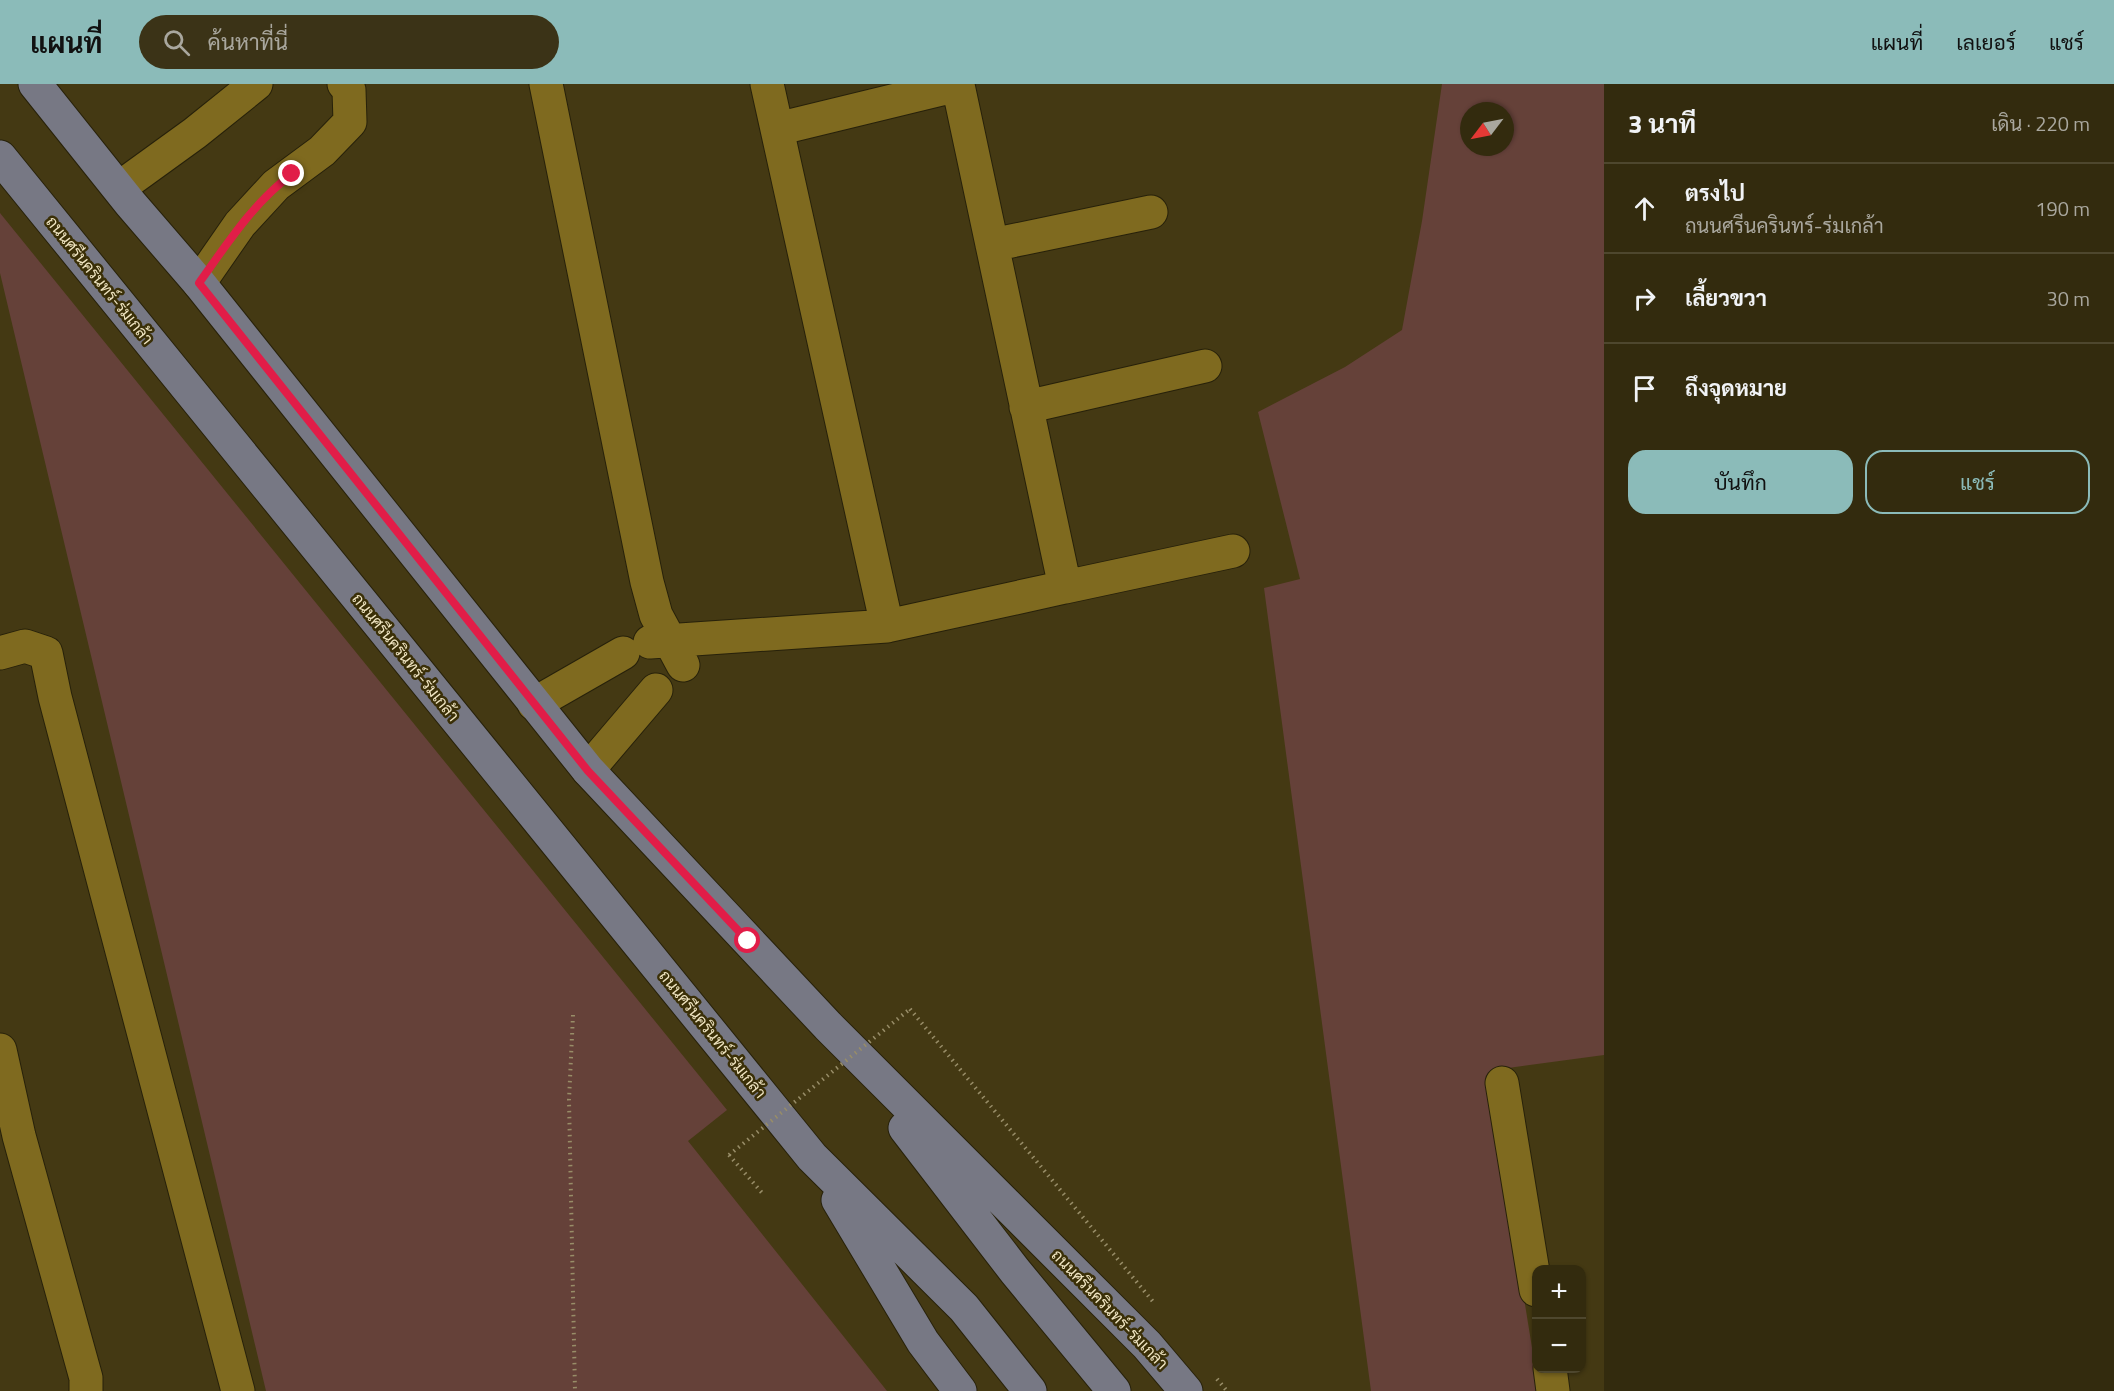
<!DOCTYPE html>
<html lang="th">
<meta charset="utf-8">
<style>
body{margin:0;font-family:"Titillium Web",Sarabun,sans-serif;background:#3b3317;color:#f1f3f6}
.controls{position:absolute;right:18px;bottom:18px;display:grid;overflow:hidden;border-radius:12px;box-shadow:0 2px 4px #0004}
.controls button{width:54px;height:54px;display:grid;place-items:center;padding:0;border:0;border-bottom:2px solid #4e472e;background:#332b0e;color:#f1f3f6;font:30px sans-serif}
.compass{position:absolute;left:1460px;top:18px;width:54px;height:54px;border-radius:50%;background:#332b0e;box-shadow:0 2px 4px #0004;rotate:238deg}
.stop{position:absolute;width:18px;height:18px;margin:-14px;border:4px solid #e11d48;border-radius:50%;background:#fff}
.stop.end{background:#e11d48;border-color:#fff;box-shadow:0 2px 6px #0008}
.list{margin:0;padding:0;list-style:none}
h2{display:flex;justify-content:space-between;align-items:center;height:78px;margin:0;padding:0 24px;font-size:26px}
h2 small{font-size:20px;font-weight:400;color:#a9a79e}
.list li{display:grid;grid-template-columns:39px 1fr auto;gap:18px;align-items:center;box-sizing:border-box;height:90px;padding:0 24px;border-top:2px solid #4e472e}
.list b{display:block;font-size:22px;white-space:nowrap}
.list p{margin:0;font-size:20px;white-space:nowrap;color:#a9a79e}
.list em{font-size:20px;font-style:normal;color:#a9a79e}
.actions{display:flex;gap:12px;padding:18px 24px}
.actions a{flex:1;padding:14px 0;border:2px solid #8bbbb9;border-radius:18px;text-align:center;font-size:21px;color:#8bbbb9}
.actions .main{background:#8bbbb9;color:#111}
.icon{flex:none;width:33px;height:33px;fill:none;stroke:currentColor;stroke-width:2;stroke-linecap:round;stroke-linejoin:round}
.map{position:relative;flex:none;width:1604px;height:1307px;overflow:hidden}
header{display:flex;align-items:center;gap:36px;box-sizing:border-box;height:84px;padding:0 30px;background:#8bbbb9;color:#111}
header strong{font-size:28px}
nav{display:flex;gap:33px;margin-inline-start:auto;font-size:21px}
.search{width:420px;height:54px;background:#3b3317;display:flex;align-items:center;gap:15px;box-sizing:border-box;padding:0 21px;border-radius:33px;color:#a9a79e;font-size:22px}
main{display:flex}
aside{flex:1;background:#332b0e}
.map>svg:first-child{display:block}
</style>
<header>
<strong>แผนที่</strong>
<div class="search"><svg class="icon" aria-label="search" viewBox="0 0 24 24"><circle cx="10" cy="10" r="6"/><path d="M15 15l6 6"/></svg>ค้นหาที่นี่</div>
<nav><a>แผนที่</a><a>เลเยอร์</a><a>แชร์</a></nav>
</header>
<main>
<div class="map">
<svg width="1604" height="1307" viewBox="0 0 1604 1307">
<rect width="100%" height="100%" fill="#443913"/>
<path fill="#654139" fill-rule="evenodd" d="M1442,0H1604V971L1508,984L1488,992L1539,1307H1371L1264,504L1300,495L1258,328L1345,283L1402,246L1422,137ZM1469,27H1505V63H1469Z
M0,129L727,1026L688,1057L887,1307H266L0,189Z"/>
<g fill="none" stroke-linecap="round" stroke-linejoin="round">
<g stroke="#27210a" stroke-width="35">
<path id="minor" d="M546,0L647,498L656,531L683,581
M777,45L958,1L1065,503L1233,467
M119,104L195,49L256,0
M992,161L1151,128
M199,199L240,140L276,101L322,67L350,38L349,6L344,0
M1026,323L1205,282
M887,542L1065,503
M650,558L887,542L767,0
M0,569L25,562L46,569L55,613L238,1307
M534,620L623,569
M588,686L656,606
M0,966L19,1052L86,1294V1307
M1502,999L1536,1206
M1550,1284L1553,1307"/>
</g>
<g stroke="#27210a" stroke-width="35">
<path id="major" d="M35,0L130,119L199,199L588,686L828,942L1147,1261L1186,1307
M0,73L812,1073L964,1224L1030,1307
M905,1044L1015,1187L1114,1307
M838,1116L923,1258L960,1307"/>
</g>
<path stroke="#988d68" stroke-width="4" stroke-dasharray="1.5 4.5" stroke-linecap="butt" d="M910,925L1155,1220
M573,931L569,1016L575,1307
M729,1071L763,1110
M1217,1295L1227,1307"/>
<use href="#minor" stroke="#7f6a1f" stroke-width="33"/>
<use href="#major" stroke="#777884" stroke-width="33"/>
<path stroke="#988d68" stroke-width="4" stroke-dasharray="1.5 4.5" stroke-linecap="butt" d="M729,1071L910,925"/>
</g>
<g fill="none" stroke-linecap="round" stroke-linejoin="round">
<path stroke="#e11d48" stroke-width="8" d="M292,90C253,119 227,160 199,199L588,687L748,857"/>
</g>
<g text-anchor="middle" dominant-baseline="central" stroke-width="5" stroke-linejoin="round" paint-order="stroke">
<g font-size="16" fill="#f0e5c2" stroke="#3a2f07">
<text transform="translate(100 196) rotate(51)">ถนนศรีนครินทร์-ร่มเกล้า</text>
<text transform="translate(406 573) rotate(51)">ถนนศรีนครินทร์-ร่มเกล้า</text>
<text transform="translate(713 950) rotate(51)">ถนนศรีนครินทร์-ร่มเกล้า</text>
<text transform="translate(1110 1225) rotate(46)">ถนนศรีนครินทร์-ร่มเกล้า</text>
</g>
</g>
</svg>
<div class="controls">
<button>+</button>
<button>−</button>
</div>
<svg class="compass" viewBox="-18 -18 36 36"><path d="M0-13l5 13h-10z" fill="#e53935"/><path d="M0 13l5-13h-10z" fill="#a9a79e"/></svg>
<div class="stop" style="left:748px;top:857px"></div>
<div class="stop end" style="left:292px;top:90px"></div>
</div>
<aside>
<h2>3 นาที<small>เดิน · 220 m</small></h2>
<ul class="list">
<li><svg class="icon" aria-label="ahead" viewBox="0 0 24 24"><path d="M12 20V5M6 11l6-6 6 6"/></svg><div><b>ตรงไป</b><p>ถนนศรีนครินทร์-ร่มเกล้า</p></div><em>190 m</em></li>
<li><svg class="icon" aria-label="right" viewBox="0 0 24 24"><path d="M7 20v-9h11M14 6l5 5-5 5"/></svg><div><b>เลี้ยวขวา</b></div><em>30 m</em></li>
<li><svg class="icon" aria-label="arrive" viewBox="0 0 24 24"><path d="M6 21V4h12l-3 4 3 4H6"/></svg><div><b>ถึงจุดหมาย</b></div></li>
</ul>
<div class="actions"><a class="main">บันทึก</a><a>แชร์</a></div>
</aside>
</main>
